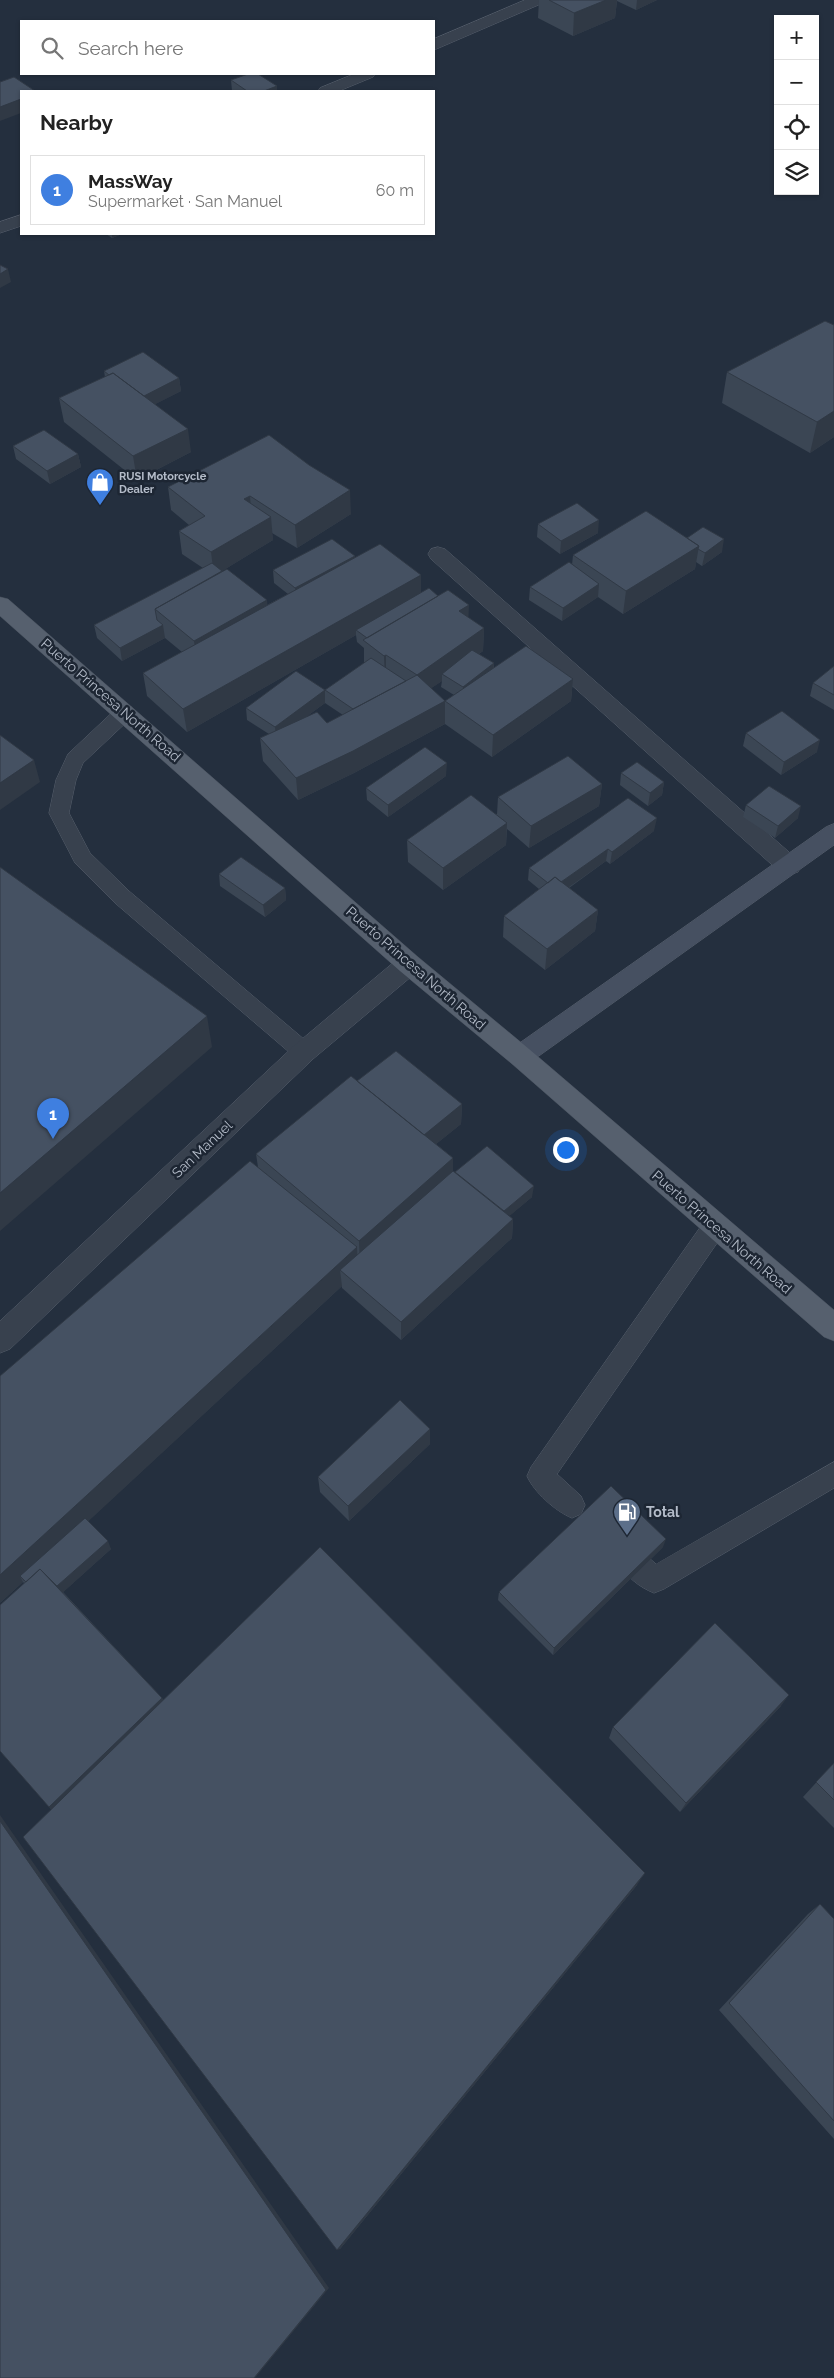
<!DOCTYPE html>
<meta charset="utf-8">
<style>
body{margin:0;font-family:Raleway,sans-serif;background:#f2f2f2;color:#222}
.controls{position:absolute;right:15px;top:15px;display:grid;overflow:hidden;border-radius:0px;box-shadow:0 1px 4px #0004}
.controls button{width:45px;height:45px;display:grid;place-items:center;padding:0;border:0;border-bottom:1px solid #e0e0e0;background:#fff;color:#222;font:25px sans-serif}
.you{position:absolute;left:565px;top:1149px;width:18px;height:18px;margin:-12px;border:4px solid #fff;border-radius:50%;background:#1a73e8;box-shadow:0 0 0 8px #1a73e833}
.badge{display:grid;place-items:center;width:32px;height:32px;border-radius:50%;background:#ea580c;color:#fff;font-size:16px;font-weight:700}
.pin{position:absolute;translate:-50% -41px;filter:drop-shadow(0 1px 2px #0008)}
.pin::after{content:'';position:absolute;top:26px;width:18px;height:15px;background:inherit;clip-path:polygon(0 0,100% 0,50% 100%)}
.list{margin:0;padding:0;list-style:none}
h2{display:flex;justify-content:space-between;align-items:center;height:65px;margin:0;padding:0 20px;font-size:21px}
h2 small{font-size:16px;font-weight:400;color:#767676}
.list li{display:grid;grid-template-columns:32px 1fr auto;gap:15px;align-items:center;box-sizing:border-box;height:70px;margin:0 10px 10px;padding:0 10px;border:1px solid #e0e0e0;border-radius:0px}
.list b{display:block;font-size:19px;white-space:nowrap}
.list p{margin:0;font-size:16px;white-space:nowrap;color:#767676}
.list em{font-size:16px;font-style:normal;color:#767676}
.icon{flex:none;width:28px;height:28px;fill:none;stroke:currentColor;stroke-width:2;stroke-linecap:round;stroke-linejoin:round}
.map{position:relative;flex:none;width:834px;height:2378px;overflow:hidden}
.search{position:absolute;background:#fff;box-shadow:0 1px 4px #0004;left:20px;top:20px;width:415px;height:55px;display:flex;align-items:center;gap:12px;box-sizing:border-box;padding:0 18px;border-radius:0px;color:#767676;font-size:19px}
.panel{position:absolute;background:#fff;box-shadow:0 1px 4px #0004;left:20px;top:90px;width:415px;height:145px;border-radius:0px}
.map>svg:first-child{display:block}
</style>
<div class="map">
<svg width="834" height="2378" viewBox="0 0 834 2378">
<rect width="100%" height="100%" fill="#242f3e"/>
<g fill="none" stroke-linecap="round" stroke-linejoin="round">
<g stroke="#565f6c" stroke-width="1">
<path id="lane" d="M125,705L132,707L135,712L132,717L83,763L76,780L69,813L90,853L129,891L312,1046L315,1052L312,1058L304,1061L296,1058L115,903L75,863L49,813L56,780L68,754L118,707Z
M715,1216L724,1219L727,1226L724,1233L557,1474L581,1496L585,1505L581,1514L572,1518C555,1511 534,1492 527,1476L531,1467L706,1219Z
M834,1462V1488L664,1589L654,1593C639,1587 625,1576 618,1561L622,1552L632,1548L642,1552L656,1564Z"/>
</g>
<g stroke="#565f6c" stroke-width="1">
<path id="street" d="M525,0H546L543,3L434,50V39Z
M354,74H375L373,77L339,91H318L320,88Z
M21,215V226L0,233V222Z
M438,547L445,549L798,860L801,866L798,872L789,875L780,872L431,559L428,554L431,549Z
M409,954L418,957L422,964L418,971L313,1059L10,1349L0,1353V1321L295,1045L400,957Z"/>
</g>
<g stroke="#565f6c" stroke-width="1">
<path id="secondary" d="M834,824V845L529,1063L520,1067L511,1063L507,1056L511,1049L826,827Z"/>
</g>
<g stroke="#414a57" stroke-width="1">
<path id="primary" d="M0,597L8,599L418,957L529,1049L834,1310V1341L824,1337L511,1063L400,971L0,616Z"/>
</g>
<use href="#lane" fill="#38414e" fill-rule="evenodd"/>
<use href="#street" fill="#38414e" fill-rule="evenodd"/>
<use href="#secondary" fill="#465061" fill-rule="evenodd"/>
<use href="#primary" fill="#56606e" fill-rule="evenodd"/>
</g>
<path fill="#3b4654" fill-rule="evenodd" d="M539,0H657L636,10L617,1L615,18L573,36L538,18Z
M231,80L277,86V91H232Z
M106,234H122L112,238Z
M834,325V437L810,453L722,403L727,372Z
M104,371L179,378L181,391L155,404L191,452L137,480L64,422L59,398L105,377Z
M269,435L351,514L297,548L272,533L273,540L222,571L267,605L288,594L274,583L273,570L355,557L469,618L484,628L483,651L479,654L494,663V668L573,679L571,701L492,757L445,724L354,773L298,800L263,761L260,738L269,734L247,720L246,708L325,690L364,663V648L357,642L356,635L187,732L147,696L143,673L182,652L165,638L122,661L97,638L94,625L203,568L182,554L179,531L189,525L171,510L168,487ZM442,681L441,687L454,695L445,701L431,688ZM325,703L343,715L327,723L306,717Z
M13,446L78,454L81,467L50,484L16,459Z
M538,524L598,533L560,554L537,537Z
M687,538L722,552L702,566L696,562L695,569L623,614L598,597L562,621L529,600L530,587L572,565L573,555Z
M834,666V710L810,696L813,683Z
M746,733L817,752L781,775L743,746Z
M621,773L664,782L662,795L648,806L620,785Z
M446,776L388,817L367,800L366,788Z
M602,784L599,806L529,848L507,829L506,845L443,890L408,862L407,840L497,814L498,797Z
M746,805L798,818L775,838L743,817Z
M654,831L610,864L606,861L569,888L598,910L595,931L545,970L503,937L504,916L539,889L528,880L529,868Z
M219,874L285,888L286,900L265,917L220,886Z
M357,1081L462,1104L461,1124L436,1144L453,1158V1171L455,1172L532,1197L509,1216L513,1219L512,1238L401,1340L342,1288V1286L88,1521L111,1549L63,1592L162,1698L163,1700L637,1885L340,2249L51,1809L0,1751L24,1583L23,1582L0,1603L258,1167L256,1154Z
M430,1429V1444L349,1521L320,1492L318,1477Z
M663,1547L553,1655L498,1600L499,1592Z
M781,1706L680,1812L609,1738L613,1727Z
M834,1763V1828L803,1797Z
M820,1904L834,1919V2139L719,2010L808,1914Z"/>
<path fill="#303945" d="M606,0H617L615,18L573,36L574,13Z
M637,0H657L636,10Z
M277,86V91H264Z
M21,99V113L0,121V107Z
M112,234H122L112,238Z
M8,269L11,282L0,288V274Z
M179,378L181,391L142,411L140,398Z
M834,411V437L810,453L817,422Z
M188,429L191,452L137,480L133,456Z
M78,454L81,467L50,484L47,471Z
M350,490L351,514L297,548L295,525Z
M250,496L252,520L244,499Z
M271,517L273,540L214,576L211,552Z
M599,520L598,533L560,554L561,541Z
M724,539L722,552L702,566L705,553Z
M699,546L695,569L623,614L626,591Z
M355,556V569L296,601L295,588Z
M421,575V598L356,630V635L187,732L183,709Z
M599,584L598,597L562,621L563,608Z
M267,600L269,623L197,664L194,641Z
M469,605L468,628L459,611Z
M163,625L165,638L122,661L120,648Z
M484,628L483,651L446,677L442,674V681L417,698V675Z
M386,655V678L385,679L384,656Z
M494,663L493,675L463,700V687Z
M573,679L571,701L492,757L493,735Z
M325,690V703L276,739L275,727Z
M445,701V724L354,773L298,800L296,778Z
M820,740L817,752L781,775L784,762Z
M34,760L40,782L0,810V783Z
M447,763L446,776L388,817V805Z
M664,782L662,795L648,806L650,793Z
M602,784L599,806L529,848L531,826Z
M801,806L798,818L775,838L778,826Z
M657,818L654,831L610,864L612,852Z
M507,823L506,845L443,890V868Z
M608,849L606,861L552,899L553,888Z
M285,888L286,900L265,917L263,905Z
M598,910L595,931L545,970L547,949Z
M207,1016L212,1047L0,1231V1193Z
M462,1104L461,1124L420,1157V1138Z
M453,1158V1184L360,1266L359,1241Z
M534,1186L532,1197L500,1224L501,1214Z
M513,1219L512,1238L401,1340V1322Z
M357,1247L358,1271L340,1270L342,1286L24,1581L20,1576L23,1582L0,1603V1575Z
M430,1429V1444L349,1521L348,1506Z
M666,1539L663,1547L553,1655L554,1648Z
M108,1541L111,1549L59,1596L55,1588Z
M789,1695L781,1706L680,1812L686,1803Z
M162,1698L170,1713L60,1819L49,1807Z
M0,1815L329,2288L255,2378H254L0,1821Z
M645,1873L637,1885L340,2249L337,2250Z"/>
<path fill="#455162" stroke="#303945" d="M549,0H606L574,13Z
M248,74H258L277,86L264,91H247L231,80Z
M14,77L35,91H21V99L0,107V82Z
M0,265L8,269L0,274Z
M825,321L834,325V411L817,422L727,372Z
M143,352L179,378L144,396L113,373L109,375L104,371Z
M113,373L188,429L133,456L59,398Z
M44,430L78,454L47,471L13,446Z
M269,435L309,465L350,490L295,525L250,496L244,499L271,517L211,552L179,531L205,516L168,487Z
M577,503L599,520L561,541L538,524Z
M646,511L699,546L626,591L573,555Z
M703,527L724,539L705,553L698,549L699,546L687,538Z
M332,539L355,556L295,588L273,570Z
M380,544L421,575L183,709L143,673Z
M569,562L599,584L563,608L530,587Z
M212,563L222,571L155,609L157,620L163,625L120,648L94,625Z
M227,569L267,600L194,641L155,609Z
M429,588L438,596L367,638L356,630Z
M448,590L469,605L459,611L484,628L417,675L386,655L384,656L363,640Z
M526,646L573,679L493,735L445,701Z
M472,650L494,663L463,687L442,674Z
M371,658L406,681L353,709L325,690L275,727L246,708L296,671L325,690Z
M834,666V695L813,683Z
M417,675L445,701L353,751L296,778L260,738L317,712L327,723Z
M782,711L820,740L784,762L746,733Z
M0,735L34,760L0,783Z
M425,747L447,763L388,805L366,788Z
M568,756L602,784L531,826L498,797Z
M637,762L664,782L650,793L621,773Z
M769,786L801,806L778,826L746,805Z
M471,795L507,823L443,868L407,840Z
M628,798L657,818L612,852L608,849L561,882L555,877L548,883L529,868Z
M241,857L285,888L263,905L219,874Z
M0,867L207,1016L0,1193Z
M555,877L598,910L547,949L504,916Z
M396,1051L462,1104L424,1135L357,1081Z
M351,1076L453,1158L359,1241L256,1154Z
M487,1146L534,1186L504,1211L455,1172Z
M250,1161L357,1247L0,1575V1376Z
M453,1171L513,1219L401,1322L340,1270Z
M400,1400L430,1429L348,1506L318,1477Z
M611,1486L666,1539L554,1648L499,1592Z
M85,1518L108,1541L57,1586L40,1569L26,1582L20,1576Z
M320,1547L645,1873L337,2250L23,1837Z
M40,1569L162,1698L49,1807L0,1751V1605Z
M715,1623L789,1695L686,1803L613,1727Z
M834,1763V1800L816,1782Z
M0,1821L326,2290L254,2378H0Z
M820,1904L834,1919V2121L729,2003Z"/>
<defs>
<g id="shop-pin" transform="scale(1.4375)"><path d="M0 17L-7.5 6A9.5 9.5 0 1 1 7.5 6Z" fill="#3f7fe0" stroke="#1d2633"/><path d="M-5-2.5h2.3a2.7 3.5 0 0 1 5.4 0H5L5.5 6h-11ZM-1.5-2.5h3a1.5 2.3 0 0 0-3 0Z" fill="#fff"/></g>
<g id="fuel-pin" transform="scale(1.4375)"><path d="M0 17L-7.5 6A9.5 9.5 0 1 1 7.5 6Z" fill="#5c6f8a" stroke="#1d2633"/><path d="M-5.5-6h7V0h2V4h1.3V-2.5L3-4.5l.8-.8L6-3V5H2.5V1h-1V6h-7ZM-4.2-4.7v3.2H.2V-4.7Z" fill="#fff"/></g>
</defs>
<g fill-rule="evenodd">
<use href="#shop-pin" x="100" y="482"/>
<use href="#fuel-pin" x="627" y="1512"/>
</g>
<g text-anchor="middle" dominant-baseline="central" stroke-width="5" stroke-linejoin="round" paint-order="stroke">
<g font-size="11" font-weight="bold" fill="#b4bcc9" stroke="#1d2633" text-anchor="start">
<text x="119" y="476">RUSI Motorcycle<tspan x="119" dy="13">Dealer</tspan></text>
</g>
<g font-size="14" fill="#b4bcc9" stroke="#1d2633">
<text transform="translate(111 700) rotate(41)">Puerto Princesa North Road</text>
<text transform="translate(416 968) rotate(41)">Puerto Princesa North Road</text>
<text transform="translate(202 1149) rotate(-43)">San Manuel</text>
<text transform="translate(722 1232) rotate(41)">Puerto Princesa North Road</text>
</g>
<g font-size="14" font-weight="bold" fill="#b4bcc9" stroke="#1d2633" text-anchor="start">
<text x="646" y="1512">Total</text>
</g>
</g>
</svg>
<div class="controls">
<button>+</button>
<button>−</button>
<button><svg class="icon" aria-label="locate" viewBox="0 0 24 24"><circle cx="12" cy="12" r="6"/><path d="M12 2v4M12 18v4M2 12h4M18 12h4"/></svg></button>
<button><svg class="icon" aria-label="layers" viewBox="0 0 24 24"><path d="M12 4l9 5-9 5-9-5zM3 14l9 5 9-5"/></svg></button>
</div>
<div class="you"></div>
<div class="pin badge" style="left:53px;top:1139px;background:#3f7fe0">1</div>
<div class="search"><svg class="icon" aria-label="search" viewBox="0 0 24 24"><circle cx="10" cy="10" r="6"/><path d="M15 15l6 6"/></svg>Search here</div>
<section class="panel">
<h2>Nearby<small></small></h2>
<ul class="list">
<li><span class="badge" style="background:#3f7fe0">1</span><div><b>MassWay</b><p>Supermarket · San Manuel</p></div><em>60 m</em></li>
</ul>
</section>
</div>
